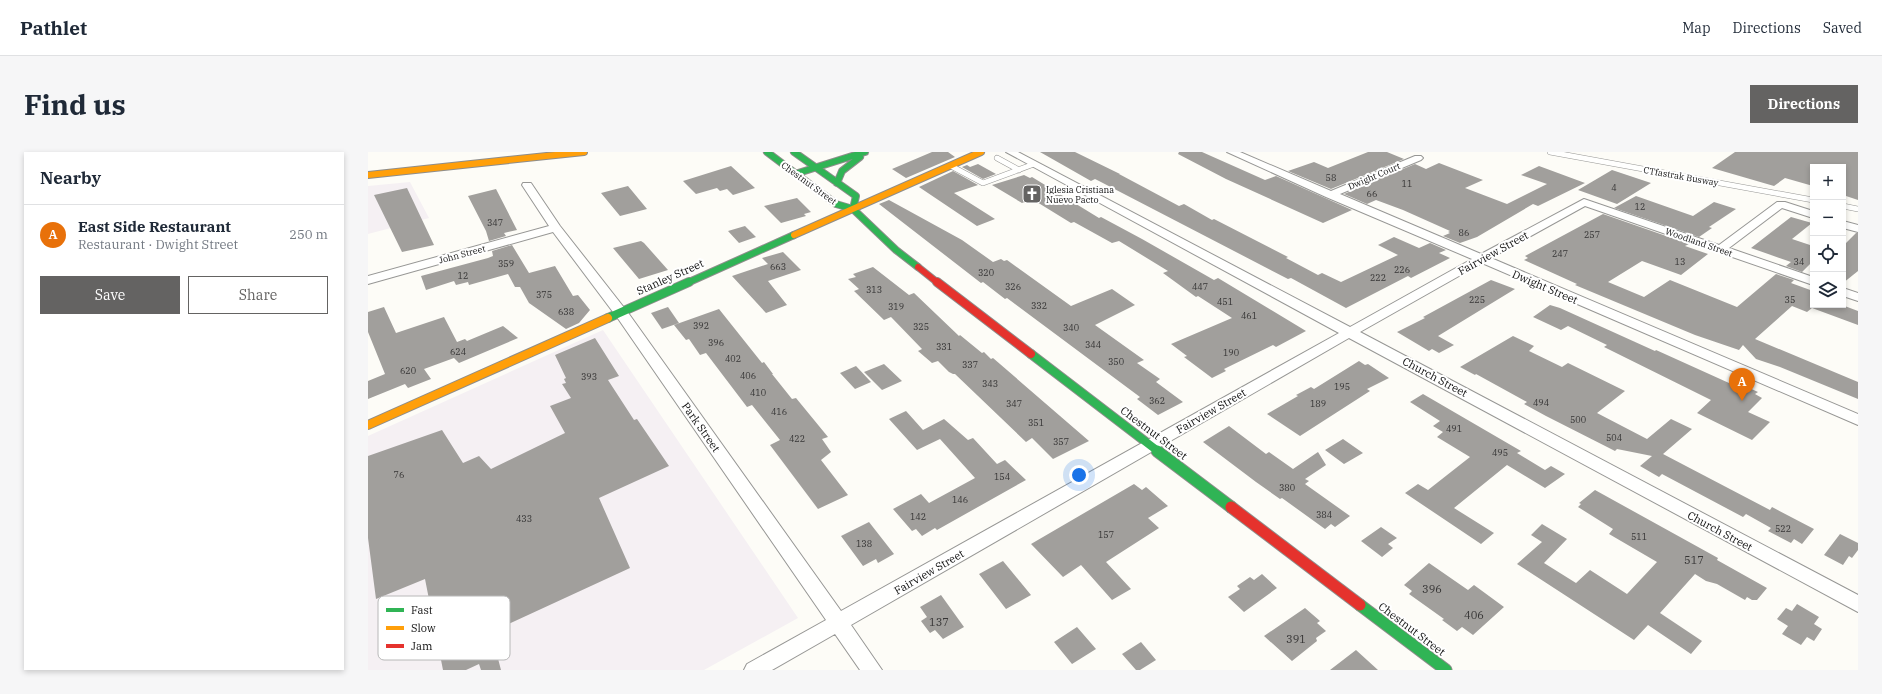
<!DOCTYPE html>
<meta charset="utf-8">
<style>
body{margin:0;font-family:"IBM Plex Serif",serif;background:#f6f6f7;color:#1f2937}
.controls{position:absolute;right:12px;top:12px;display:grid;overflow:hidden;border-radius:0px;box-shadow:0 2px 6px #0003}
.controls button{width:36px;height:36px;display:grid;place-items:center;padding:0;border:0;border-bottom:1px solid #e0e1e3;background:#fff;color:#1f2937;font:20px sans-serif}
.you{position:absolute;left:711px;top:323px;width:14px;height:14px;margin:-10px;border:3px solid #fff;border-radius:50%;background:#1a73e8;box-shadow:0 0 0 6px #1a73e833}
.badge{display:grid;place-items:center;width:26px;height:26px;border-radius:50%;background:#646362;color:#fff;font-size:13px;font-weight:700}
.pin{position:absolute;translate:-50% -33px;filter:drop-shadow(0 1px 2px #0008)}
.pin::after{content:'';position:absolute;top:21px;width:14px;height:12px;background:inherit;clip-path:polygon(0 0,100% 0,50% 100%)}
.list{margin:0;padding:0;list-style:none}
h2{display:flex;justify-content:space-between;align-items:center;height:52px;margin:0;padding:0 16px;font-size:17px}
h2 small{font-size:13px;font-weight:400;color:#747a83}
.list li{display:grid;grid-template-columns:26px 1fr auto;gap:12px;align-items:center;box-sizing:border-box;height:60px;padding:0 16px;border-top:1px solid #e0e1e3}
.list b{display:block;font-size:15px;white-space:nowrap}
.list p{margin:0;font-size:13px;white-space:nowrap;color:#747a83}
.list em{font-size:13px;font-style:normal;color:#747a83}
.actions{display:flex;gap:8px;padding:12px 16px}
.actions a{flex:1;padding:9px 0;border:1px solid #646362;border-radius:0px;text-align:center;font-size:14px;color:#646362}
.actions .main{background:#646362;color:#fff}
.icon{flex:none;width:22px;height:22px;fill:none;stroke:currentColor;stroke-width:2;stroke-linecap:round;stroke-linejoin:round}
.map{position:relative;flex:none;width:1490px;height:518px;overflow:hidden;border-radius:0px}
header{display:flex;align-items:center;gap:24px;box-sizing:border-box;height:56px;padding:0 20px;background:#fff;border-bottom:1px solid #e0e1e3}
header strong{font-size:19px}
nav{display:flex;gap:22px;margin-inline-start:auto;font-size:14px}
.intro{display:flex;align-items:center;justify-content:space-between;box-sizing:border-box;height:96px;padding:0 24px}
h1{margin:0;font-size:28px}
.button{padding:10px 18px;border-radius:0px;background:#646362;color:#fff;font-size:14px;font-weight:700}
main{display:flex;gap:24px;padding:0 24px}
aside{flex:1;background:#fff;border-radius:0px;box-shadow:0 2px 6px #0003}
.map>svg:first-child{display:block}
</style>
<header>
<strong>Pathlet</strong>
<nav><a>Map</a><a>Directions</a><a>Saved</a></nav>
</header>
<div class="intro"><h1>Find us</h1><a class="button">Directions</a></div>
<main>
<aside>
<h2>Nearby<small></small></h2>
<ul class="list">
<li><span class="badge" style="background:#e8710a">A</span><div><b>East Side Restaurant</b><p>Restaurant · Dwight Street</p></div><em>250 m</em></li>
</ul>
<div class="actions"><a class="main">Save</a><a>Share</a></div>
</aside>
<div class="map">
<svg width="1490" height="518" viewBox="0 0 1490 518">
<rect width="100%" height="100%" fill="#fdfcf7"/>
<path fill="#f5f0f3" d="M42,30L61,66L0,82V34Z
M235,178L430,466L336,518H0V284Z"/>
<path fill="#a19f9c" d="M564,0H580L587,5L538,26L524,17Z
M672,0H707L752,22H751L811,54L816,52L844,68L846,67L920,105L918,106L950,123L954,121L973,130L1030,103L1010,93L1026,85L1051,96L1062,91L1078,98L1071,101L1082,106L1043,126L1040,124L978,156L923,126L920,127L731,29L727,27L723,29Z
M811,0H834L897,28L908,24L984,58L955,71L858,27L810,2Z
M1000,0H1019L1036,7L963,37L920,19L946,10L960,16Z
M1367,0H1490V48L1475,43V15H1445V34L1417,26L1406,34L1344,16Z
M1071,11L1115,28L1097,36L1139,52L1179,32L1153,23L1171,14L1217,31L1170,54L1165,52L1109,85L1092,91L1075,84L1082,81L1080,80L1082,79L1035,58L1008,48L999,52L976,42L1047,12L1058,17Z
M610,12L628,22L615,27L594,15L599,13L602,15Z
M363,14L387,36L365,43L359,37L352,39L349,36L328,42L315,29Z
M1244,18L1283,31L1249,52L1210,38Z
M585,19L610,33L586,41L627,67L609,74L551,35Z
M656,23L662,26L664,25L731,66L733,65L774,87L846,128L850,126L938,179L908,195L905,193L856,217L858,219L844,226L816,205L819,204L803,192L864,166L830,144L828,145L795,121L800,119L751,89L744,91L706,70L703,71L664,47L654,51L624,33Z
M260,34L279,57L252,64L233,41Z
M39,36L66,93L34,100L6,43Z
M128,37L149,78L136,81L138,84L121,89L118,79L100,44Z
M1268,44L1325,64L1346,50L1368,57L1341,75L1344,76L1331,85L1246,56Z
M429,46L443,60L436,62L438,64L413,71L396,54Z
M521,48L594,88L625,110L633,107L636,109L639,108L703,154L744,137L767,153L727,173L776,208L769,211L792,227L788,230L815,250L790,263L769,247L772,245L639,146L637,147L615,130L613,131L511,52Z
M1235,62L1321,92L1317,94L1340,102L1313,123L1274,109L1240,130L1276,145L1302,128L1369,155L1408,122L1426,128L1423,131L1445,139V153H1474L1490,159V173L1444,156L1439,160L1424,154L1387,187L1490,230V247L1412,215L1388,207L1375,193L1371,198L1327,183L1207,133L1209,132L1156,108L1160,106L1157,104Z
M1423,65L1444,71L1424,87L1445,94V109L1434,120L1418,114L1423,110L1383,96Z
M377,74L388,85L371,91L360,79Z
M1488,81H1490V119L1475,131V94Z
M273,89L276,91L300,118L271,127L245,96Z
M144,93L161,121L187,114L205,144L210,143L222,158L211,171L198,177L161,151L152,135H147L140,122L101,133L100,130L88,133L86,129L58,138L53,124L120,106L125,104L124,99Z
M415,100L433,118L400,129L419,153L398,161L364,124L400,112L394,106Z
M505,115L541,143L546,141L591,184L592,183L614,201L616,200L623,207L625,206L721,289L685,307L664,286L658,290L587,222H585L581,220L570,209L564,211L550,199L554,197L523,165L516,168L486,139L491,137L480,127L488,125L485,122Z
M1123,128L1147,137L1070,184L1086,193L1071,201L1064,197L1061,199L1029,180L1057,166L1055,165Z
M1182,153L1192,156L1287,199L1288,198L1361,231L1364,228L1390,240L1387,242L1394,246L1380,260L1402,270L1384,288L1329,261L1343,248L1236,195L1239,193L1200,174L1193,178L1165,165Z
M16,155L28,181L76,165L89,190L97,187L99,189L135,174L150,186L91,211L86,206L56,217L63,227L40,236L37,232L0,247V229L17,222L0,180V160Z
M300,155L311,171L294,177L283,161Z
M351,157L394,211L396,210L405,222H404L424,247L428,246L460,285L454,287L463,300L453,308L480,343L450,357L402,293L412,288L384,253L379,255L338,201L332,203L321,187L318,188L306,173Z
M1145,184L1166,194L1161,199L1194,215L1200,211L1257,239L1229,261L1279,287L1303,267L1324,277L1295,302L1402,358L1404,355L1446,377L1434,392L1426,387L1423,391L1400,379L1403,376L1378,362L1375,365L1294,322L1291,325L1272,314L1284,304L1249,297L1247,299L1178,264L1156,252L1159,250L1108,222L1107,223L1092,215Z
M227,186L251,224L240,228L266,268L269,267L301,314L231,346L262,416L123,480L133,518H113L111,512L98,518H75L57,427L8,447L0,386V304L74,278L95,311L111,304L123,317L197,281L182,254L203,246L194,232L198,231L196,227L198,226L187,203Z
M991,209L997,213L1000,212L1021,226L999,237L1002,239L932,284L899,262L930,244L928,243L943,235L946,237Z
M516,212L534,229L514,238L496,220Z
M488,214L503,230L487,237L472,221Z
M1055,242L1153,299L1149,301L1177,318L1183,314L1197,322L1177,336L1139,313L1086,356L1126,381L1113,392L1037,341L1050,332L1060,338L1102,305L1069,285L1075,280L1065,274L1072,269L1042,250Z
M538,259L555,278L576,267L600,288L605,286L629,312L637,308L658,328L569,378L567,376L554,384L548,377L544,379L525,357L553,342L561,351L607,326L572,287L549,298L521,267Z
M861,274L898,302L901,300L925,317L950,300L958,313L937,327L941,329L937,332L982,364L967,375L963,372L957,377L914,346L912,347L888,330L835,290Z
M975,287L995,301L976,312L957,298Z
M766,332L774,338L778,335L800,354L780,366L791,376L738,410L763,437L744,448L713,413L695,425L663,392Z
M1227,338L1350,406L1349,408L1399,436L1389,448H1384L1379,445L1377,448L1349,432L1338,429L1327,422L1292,461L1334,489L1323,502L1280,473L1266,488L1149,412L1174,390L1163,383L1174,372L1199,387L1176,411L1208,431L1222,418L1259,442L1289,410L1241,382L1245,377L1210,355L1213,352L1211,351Z
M501,370L526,402L510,411L508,407L495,414L473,384Z
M1013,375L1029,386L1020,392L1025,396L1014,405L993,389Z
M1472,382L1490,391V398L1484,406L1481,404L1475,413L1456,403Z
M635,409L663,443L638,457L611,422Z
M1061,411L1100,438L1106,433L1136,455L1105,483L1094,475L1089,479L1074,468L1076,467L1041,442L1044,439L1036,433Z
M894,422L909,436L876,460L860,445L872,437L869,434L882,425L886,428Z
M573,443L596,475L575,487L567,478L562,481L553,469L559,465L552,455Z
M1429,452L1451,465L1446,472L1454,477L1446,489L1439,485L1433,493L1414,482L1420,474L1409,467L1418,456L1424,459Z
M937,456L952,469L949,471L958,479L948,486L949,489L924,509L896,484Z
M709,475L728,497L704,512L686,490Z
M773,490L788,508L772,518H768L754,502Z
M988,498L1010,518H962Z"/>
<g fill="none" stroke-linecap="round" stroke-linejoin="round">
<g stroke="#979795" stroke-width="6">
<path id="lane" d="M1182,0L1445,48
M629,6L651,18
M583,14L615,31L666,12
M1475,54L1490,57"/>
</g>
<g stroke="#979795" stroke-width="2">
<path id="street" d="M638,0H650L982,175L1104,107L958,45L859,0H872L963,39L1047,4H1053L1055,6L1053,8L972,42L1113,102L1216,47L1351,93L1409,50H1417L1445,59V66L1414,56L1361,96L1445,125V133L1217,54L1123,106L1490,262V273L1114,111L992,180L1490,443V460L981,186L483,473L514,518H492L467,482L404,518H376L379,512L458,468L251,168L185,80L0,132V124L181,74L154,33L155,31H163L192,74L261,162L473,459L971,181Z
M1475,69L1490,73V80L1475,76Z
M1475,136L1490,141V149L1475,144Z"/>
</g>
<g stroke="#8e8d8b" stroke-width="8">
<path id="fast-far2" d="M399,0L468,52L485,57L528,98L550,115
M426,0L488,44L485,57
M427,22L497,0
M469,31L474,19L492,5
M319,131L426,83"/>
</g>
<g stroke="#8e8d8b" stroke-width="10">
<path id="fast-far1" d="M240,166L321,130
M663,202L791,300"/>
</g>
<g stroke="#8e8d8b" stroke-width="13">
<path id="fast" d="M789,299L863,355
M992,453L1078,518"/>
</g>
<g stroke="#8e8d8b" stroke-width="8">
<path id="slow-far1" d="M0,23L216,0
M426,83L613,0"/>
</g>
<g stroke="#8e8d8b" stroke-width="10">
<path id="slow" d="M0,273L240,166"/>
</g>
<g stroke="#8e8d8b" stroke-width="8">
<path id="jam-far2" d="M550,115L570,131"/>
</g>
<g stroke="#8e8d8b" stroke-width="10">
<path id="jam-far1" d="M569,130L663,202"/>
</g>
<g stroke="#8e8d8b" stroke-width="13">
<path id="jam" d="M863,355L992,453"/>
</g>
<use href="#lane" stroke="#fffffe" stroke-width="5"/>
<use href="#street" fill="#fffffe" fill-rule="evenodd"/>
<use href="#fast-far2" stroke="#30b455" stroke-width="6"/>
<use href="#fast-far1" stroke="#30b455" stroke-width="8"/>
<use href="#fast" stroke="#30b455" stroke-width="11"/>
<use href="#slow-far1" stroke="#ff9f0a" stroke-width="6"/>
<use href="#slow" stroke="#ff9f0a" stroke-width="8"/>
<use href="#jam-far2" stroke="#e5322d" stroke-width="6"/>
<use href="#jam-far1" stroke="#e5322d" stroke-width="8"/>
<use href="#jam" stroke="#e5322d" stroke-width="11"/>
</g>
<defs>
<g id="church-square" transform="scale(1)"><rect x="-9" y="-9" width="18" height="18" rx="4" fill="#646362" stroke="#fff"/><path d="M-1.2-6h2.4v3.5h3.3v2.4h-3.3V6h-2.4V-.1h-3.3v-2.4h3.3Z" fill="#fff"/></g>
</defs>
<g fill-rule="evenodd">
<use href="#church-square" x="664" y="42"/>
</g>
<g text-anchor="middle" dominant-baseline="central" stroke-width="4" stroke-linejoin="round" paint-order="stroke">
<g font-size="9" fill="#111" stroke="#fff">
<text transform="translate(1006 24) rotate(-23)">Dwight Court</text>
<text transform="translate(1313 24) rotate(10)">CTfastrak Busway</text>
<text transform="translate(441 31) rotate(36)">Chestnut Street</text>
<text transform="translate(1331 90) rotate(19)">Woodland Street</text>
<text transform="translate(94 102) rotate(-15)">John Street</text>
</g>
<g font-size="9" fill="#353434">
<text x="963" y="25">58</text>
<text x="1039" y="31">11</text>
<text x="1246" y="35">4</text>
<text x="1004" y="41">66</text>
<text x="1272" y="54">12</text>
<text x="127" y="70">347</text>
<text x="1096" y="80">86</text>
<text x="1224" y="82">257</text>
<text x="1192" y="101">247</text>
<text x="1312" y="109">13</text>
<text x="1431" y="109">34</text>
<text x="138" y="111">359</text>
<text x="410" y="114">663</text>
<text x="1034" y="117">226</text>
<text x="618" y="120">320</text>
<text x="95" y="123">12</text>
<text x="1010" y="125">222</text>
<text x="645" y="134">326</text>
<text x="832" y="134">447</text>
<text x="506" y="137">313</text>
<text x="176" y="142">375</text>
<text x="1109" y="147">225</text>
<text x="1422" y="147">35</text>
<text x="857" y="149">451</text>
<text x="671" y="153">332</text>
<text x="528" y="154">319</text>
<text x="198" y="159">638</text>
<text x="881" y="163">461</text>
<text x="333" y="173">392</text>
<text x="553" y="174">325</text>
<text x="703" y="175">340</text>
<text x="348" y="190">396</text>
<text x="725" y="192">344</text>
<text x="576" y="194">331</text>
<text x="90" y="199">624</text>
<text x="863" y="200">190</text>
<text x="365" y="206">402</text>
<text x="748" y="209">350</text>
<text x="602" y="212">337</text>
<text x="40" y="218">620</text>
<text x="380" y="223">406</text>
<text x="221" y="224">393</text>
<text x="622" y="231">343</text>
<text x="974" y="234">195</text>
<text x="390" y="240">410</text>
<text x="789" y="248">362</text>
<text x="1173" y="250">494</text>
<text x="646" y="251">347</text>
<text x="950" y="251">189</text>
<text x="411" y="259">416</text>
<text x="1210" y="267">500</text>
<text x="668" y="270">351</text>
<text x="1086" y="276">491</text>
<text x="1246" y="285">504</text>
<text x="429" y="286">422</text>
<text x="693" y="289">357</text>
<text x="1132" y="300">495</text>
<text x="31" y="322">76</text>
<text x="634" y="324">154</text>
<text x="919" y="335">380</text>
<text x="592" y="347">146</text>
<text x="956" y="362">384</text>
<text x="550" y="364">142</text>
<text x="156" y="366">433</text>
<text x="1415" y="376">522</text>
<text x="738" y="382">157</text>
<text x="1271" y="384">511</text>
<text x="496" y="391">138</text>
</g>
<g font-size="9" fill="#111" stroke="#fff" text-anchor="start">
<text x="678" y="37">Iglesia Cristiana<tspan x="678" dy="10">Nuevo Pacto</tspan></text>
</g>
<g font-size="11" fill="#111" stroke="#fff">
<text transform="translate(1125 101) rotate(-29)">Fairview Street</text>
<text transform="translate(302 125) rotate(-24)">Stanley Street</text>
<text transform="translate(1177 135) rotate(23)">Dwight Street</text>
<text transform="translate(1067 225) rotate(28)">Church Street</text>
<text transform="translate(843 259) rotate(-30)">Fairview Street</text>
<text transform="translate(333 275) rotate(55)">Park Street</text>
<text transform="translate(786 281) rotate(37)">Chestnut Street</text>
<text transform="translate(1352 379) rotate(28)">Church Street</text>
<text transform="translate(561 420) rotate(-30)">Fairview Street</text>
<text transform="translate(1044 477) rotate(37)">Chestnut Street</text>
</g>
<g font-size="11" fill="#353434">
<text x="1326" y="408">517</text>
<text x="1064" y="437">396</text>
<text x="1106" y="463">406</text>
<text x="571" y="470">137</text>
<text x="928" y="487">391</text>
</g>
</g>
<rect x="10" y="444" width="132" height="64" rx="6" fill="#fff" stroke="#b8b8b8" stroke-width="1"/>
<rect x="18" y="456" width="18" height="4" fill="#30b455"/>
<rect x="18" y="474" width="18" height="4" fill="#ff9f0a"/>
<rect x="18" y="492" width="18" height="4" fill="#e5322d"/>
<g font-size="11" fill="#111">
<text x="43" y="462">Fast</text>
<text x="43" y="480">Slow</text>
<text x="43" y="498">Jam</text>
</g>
</svg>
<div class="controls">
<button>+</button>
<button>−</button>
<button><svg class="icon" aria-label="locate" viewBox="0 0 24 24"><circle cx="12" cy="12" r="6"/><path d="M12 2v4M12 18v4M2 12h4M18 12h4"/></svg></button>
<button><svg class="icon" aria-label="layers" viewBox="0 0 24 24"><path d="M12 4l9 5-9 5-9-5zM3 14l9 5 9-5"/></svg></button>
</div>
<div class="you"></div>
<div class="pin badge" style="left:1374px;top:249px;background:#e8710a">A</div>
</div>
</main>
